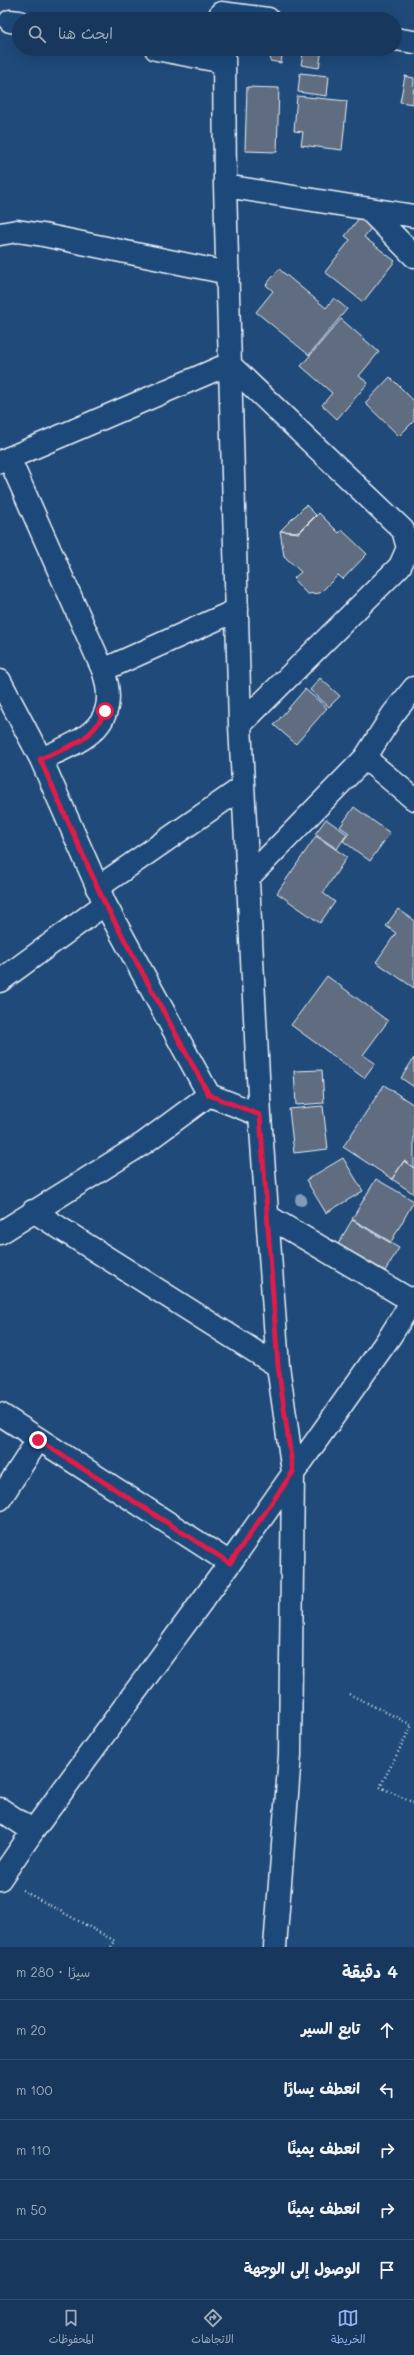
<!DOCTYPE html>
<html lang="ar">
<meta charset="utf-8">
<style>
body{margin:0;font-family:Mali,"Playpen Sans Arabic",sans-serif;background:#244365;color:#f1f3f6;direction:rtl}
.stop{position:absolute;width:12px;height:12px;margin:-9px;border:3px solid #e11d48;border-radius:50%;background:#fff}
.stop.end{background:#e11d48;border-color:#fff;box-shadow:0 1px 4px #0008}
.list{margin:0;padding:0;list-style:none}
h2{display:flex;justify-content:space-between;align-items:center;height:52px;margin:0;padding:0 16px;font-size:17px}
h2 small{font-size:13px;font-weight:400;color:#9eacbb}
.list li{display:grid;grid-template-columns:26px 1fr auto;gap:12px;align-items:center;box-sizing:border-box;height:60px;padding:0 16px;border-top:1px solid #365272}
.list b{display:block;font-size:15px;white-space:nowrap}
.list em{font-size:13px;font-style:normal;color:#9eacbb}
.icon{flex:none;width:22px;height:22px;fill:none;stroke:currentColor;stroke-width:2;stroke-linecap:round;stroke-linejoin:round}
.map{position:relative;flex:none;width:414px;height:1947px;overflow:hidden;direction:ltr}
.search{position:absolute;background:#17385c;box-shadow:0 4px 16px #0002;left:12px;right:12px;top:12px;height:44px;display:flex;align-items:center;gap:10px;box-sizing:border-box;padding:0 14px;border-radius:22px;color:#9eacbb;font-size:15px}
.sheet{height:352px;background:#17385c}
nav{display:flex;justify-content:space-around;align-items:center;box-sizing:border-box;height:56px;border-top:1px solid #365272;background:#17385c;font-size:11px;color:#9eacbb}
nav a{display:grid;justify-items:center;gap:2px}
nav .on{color:#95b2f1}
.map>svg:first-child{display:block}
</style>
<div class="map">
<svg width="414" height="1947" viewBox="0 0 414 1947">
<rect width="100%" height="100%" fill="#1f4a7a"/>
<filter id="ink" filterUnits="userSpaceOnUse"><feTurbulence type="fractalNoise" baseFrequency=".025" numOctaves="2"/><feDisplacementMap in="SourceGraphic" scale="8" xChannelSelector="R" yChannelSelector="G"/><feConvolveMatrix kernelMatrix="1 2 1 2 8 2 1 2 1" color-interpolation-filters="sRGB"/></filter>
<g filter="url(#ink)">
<path fill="#606d80" stroke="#e8f1f8" d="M272,49H283L281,63L270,61Z
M304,49H322L319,68L301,65Z
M300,73L329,76L327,96L298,92Z
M405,76L414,78L413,104L400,102Z
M247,87L279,88L277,152L245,151Z
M297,96L347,101L342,150L301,145L303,132L294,131Z
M360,217L372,227L364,237L395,261L363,302L325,272L350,240L345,236Z
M279,269L326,308L334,298L347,309L309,355L256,312L273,291L266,285Z
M341,319L379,352L359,376L368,383L337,419L322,405L332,393L301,366Z
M390,377L414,401V421L399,436L365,403Z
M306,505L316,515L299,532L280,531Z
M319,513L339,533L342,530L367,554L343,579L338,575L320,593L307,594L293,579L301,572L284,556L280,531L299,533Z
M320,678L340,696L329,707L310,690Z
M305,689L327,708L296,744L274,725Z
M354,807L390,833L370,861L343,841L349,833L340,827Z
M326,819L347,834L337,849L315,834Z
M316,836L347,857L323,893L335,902L320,923L277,893Z
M398,909L414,920V988L376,962L396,933L386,926Z
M327,976L388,1021L363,1055L375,1063L364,1078L291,1025Z
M414,1058V1087L401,1078Z
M322,1070L324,1103L296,1105L294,1071Z
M384,1085L414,1105V1168L404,1161L392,1179L343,1147Z
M323,1106L328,1149L294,1153L289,1109Z
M343,1158L363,1191L326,1213L306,1180Z
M404,1161L414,1168V1194L392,1179Z
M376,1179L414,1201L391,1242L352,1219Z
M352,1220L399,1248L385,1271L338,1244Z"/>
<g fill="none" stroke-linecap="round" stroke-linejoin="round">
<g stroke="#e8f1f8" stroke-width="25">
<path id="street" d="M221,13L268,19
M10,21L19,22
M395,39L414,42
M156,49L224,62
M224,49L225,186L240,725L260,1115L278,1366L293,1472L290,1755L275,1947
M225,186L414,216
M368,209L414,256
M0,234L17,231L43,235L228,273
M9,458L103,670
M0,462L229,364L403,530L408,548L400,566L240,725
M0,681L41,759L105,904L209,1095
M365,758L414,799
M41,759C84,740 122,726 103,670L237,610
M249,877L365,758L393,714L414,688
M97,888L243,787
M0,981L105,904
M33,1211L278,1366
M269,1217L412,1301
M0,1233L144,1143L209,1095L260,1115
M0,1414L230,1563
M0,1499L38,1440
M0,1809L33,1831
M0,1879L33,1831L230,1563L391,1335L414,1298"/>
</g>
<path stroke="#e8f1f8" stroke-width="2.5" stroke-dasharray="1 3" stroke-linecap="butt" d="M349,1694L412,1725L380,1787L414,1803
M22,1890L115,1941L111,1947"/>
<use href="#street" stroke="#1f4a7a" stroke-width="22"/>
</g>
<circle fill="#819cb6" cx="301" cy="1200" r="6"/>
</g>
<g fill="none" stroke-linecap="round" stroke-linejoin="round" filter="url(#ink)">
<path stroke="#e11d48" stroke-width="5" d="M38,1440L230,1563L293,1472L278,1366L260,1115L209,1095L105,904L40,759C69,747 92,741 105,711"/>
</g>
</svg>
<div class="stop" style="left:105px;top:711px"></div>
<div class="stop end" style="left:38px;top:1440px"></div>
<div class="search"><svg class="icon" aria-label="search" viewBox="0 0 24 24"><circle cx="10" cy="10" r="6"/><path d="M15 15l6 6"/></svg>ابحث هنا</div>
</div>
<section class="sheet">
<h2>4 دقيقة<small>سيرًا · 280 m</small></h2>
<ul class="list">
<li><svg class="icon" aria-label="ahead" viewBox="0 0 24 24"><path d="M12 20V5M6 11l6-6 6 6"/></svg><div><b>تابع السير</b></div><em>20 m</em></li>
<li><svg class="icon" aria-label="left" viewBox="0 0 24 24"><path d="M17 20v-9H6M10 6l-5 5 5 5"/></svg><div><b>انعطف يسارًا</b></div><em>100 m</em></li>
<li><svg class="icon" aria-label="right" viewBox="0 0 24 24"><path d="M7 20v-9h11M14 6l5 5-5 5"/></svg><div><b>انعطف يمينًا</b></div><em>110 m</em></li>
<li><svg class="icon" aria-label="right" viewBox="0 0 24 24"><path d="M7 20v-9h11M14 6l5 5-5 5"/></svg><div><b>انعطف يمينًا</b></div><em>50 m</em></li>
<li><svg class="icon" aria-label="arrive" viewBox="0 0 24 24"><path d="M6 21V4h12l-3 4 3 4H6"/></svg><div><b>الوصول إلى الوجهة</b></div></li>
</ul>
</section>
<nav>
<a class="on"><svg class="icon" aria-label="map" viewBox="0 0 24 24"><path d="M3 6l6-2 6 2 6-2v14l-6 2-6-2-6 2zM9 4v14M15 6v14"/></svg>الخريطة</a>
<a><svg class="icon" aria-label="directions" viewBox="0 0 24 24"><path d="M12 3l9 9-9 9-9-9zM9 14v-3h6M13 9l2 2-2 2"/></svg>الاتجاهات</a>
<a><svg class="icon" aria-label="saved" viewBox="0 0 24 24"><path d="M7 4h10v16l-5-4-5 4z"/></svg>المحفوظات</a>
</nav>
